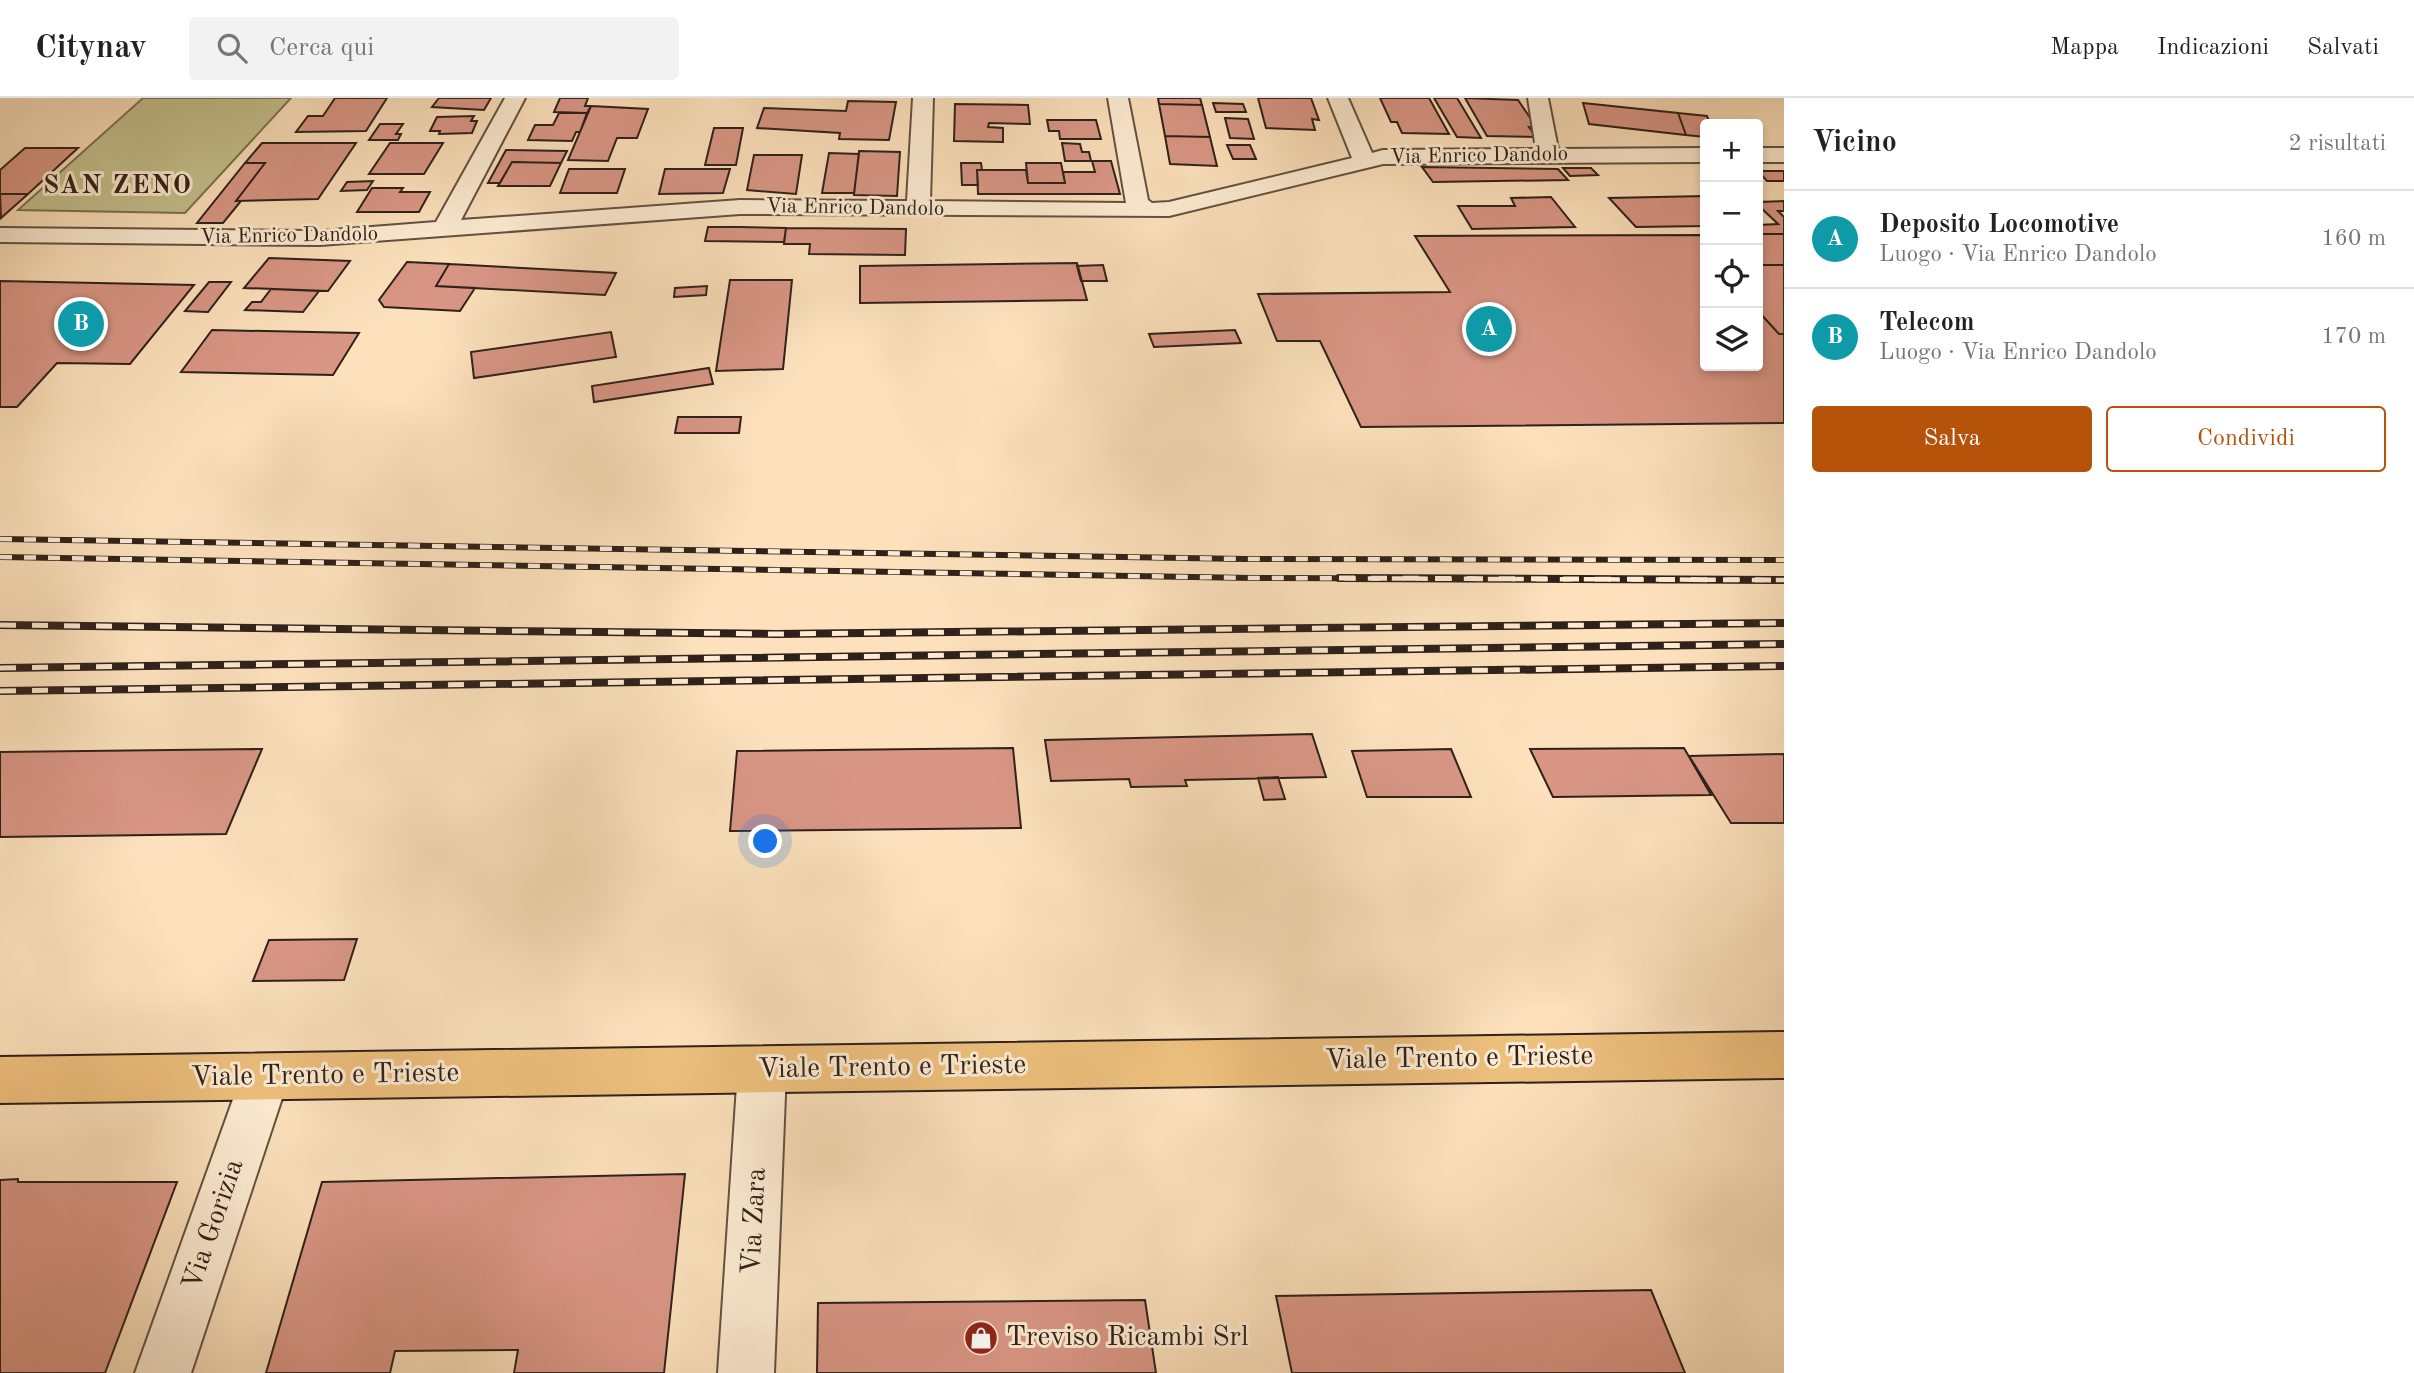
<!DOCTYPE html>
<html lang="it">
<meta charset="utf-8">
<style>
body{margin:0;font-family:"Old Standard TT",serif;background:#f2f2f2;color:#222}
.controls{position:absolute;right:21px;top:21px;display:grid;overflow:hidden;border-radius:7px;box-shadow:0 4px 10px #0003}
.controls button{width:63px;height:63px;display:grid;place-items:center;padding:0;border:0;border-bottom:2px solid #e0e0e0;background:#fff;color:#222;font:35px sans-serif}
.you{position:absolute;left:766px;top:744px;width:24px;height:24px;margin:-18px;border:5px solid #fff;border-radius:50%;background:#1a73e8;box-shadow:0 0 0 10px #1a73e833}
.badge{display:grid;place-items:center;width:46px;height:46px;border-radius:50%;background:#b45309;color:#fff;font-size:23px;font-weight:700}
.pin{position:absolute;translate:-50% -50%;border:4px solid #fff;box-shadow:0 2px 7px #0006}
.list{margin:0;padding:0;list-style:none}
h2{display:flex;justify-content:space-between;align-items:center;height:91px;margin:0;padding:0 28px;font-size:30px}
h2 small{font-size:23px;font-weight:400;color:#767676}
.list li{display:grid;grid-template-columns:46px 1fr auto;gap:21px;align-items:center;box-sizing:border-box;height:98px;padding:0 28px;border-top:2px solid #e0e0e0}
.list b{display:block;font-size:26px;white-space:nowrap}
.list p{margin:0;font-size:23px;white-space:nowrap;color:#767676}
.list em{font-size:23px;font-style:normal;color:#767676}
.actions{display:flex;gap:14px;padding:21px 28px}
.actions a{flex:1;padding:16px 0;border:2px solid #b45309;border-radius:7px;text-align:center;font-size:24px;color:#b45309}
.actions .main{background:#b45309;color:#fff}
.icon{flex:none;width:38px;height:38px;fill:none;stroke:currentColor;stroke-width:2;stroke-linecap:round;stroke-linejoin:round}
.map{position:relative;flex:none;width:1784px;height:1275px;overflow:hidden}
header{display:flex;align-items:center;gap:42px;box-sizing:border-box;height:98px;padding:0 35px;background:#fff;border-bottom:2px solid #e0e0e0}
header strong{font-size:33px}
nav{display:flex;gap:38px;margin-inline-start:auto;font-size:24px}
.search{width:490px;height:63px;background:#f2f2f2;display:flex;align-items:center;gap:18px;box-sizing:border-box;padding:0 24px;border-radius:7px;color:#767676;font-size:26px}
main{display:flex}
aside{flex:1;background:#fff}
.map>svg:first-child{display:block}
</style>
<header>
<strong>Citynav</strong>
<div class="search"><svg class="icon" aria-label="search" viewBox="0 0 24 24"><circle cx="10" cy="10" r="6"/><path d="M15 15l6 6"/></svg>Cerca qui</div>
<nav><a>Mappa</a><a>Indicazioni</a><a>Salvati</a></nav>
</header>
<main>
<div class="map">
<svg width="1784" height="1275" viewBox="0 0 1784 1275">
<rect width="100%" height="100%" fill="#fce1bc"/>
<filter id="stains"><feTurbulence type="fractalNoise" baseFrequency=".00286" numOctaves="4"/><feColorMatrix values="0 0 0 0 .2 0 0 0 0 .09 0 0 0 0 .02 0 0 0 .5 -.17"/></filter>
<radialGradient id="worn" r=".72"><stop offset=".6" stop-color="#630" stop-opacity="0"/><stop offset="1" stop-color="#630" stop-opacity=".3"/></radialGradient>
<path fill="#c4c18d" stroke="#7a7154" stroke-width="2" d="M143,0H291L185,115L18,112Z"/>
<path fill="#d99685" stroke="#2f211a" stroke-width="2" d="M335,0H387L366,33L296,34L308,18H323Z
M439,0H491L484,12L432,9Z
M560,0H588L585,8H591L587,15L554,14Z
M1158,0H1200L1202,7L1159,6Z
M1258,0H1311L1319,22L1312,21L1315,32L1266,30Z
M1380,0H1429L1449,36L1402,35L1397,24H1391Z
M1434,0H1457L1481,40L1457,39Z
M1465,0L1518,2L1537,30L1529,29L1536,39L1487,38Z
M848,3L896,4L889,42L839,41L840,35L757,30L764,10L846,13Z
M1213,5L1243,6L1246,14H1216Z
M1583,5L1678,15L1686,37L1589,26Z
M955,6L1028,7L1030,26L989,25L988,29L1003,30V44L954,43Z
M1159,6L1202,7L1210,39L1165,38Z
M591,8L648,11L637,40H617L608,63L568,62Z
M559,15H587L580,34H576L572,43L528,42L535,27H553Z
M1678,15L1707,18L1710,26H1705V39L1686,37Z
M474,18L471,23H477L472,35L439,36L440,33H430L437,19Z
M1225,20L1248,21L1254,41L1230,40Z
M1047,22H1096L1101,41H1060L1059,33H1049Z
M380,26H403L396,36H401L398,42H369Z
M714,30H743L736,67H705Z
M1165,38L1210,39L1217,68L1170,66Z
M262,45H356L318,101L236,103L265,65H245Z
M390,45H443L424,76H369Z
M1062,45L1080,46L1082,54H1089L1091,63H1065Z
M1227,47H1250L1256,61H1233Z
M25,50H78L28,96H0V72Z
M506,52L567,53L561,65L512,64L500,85H488Z
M859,53L900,54L897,98L854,97Z
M829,55L859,56L854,95H822Z
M754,57H802L796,96L747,92Z
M1092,63H1111L1120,96H978L977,72H1026L1028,85H1065L1063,74H1095Z
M512,64L561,65L550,88H498Z
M245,65H265L236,103H241L223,125H197Z
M961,65H981L982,72H977L978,87H962Z
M1026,65H1061L1065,85H1028Z
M1422,69L1558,71L1568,82L1433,84Z
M1563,70H1591L1598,77L1570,78Z
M569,71H625L617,95H560Z
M665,71H730L723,95L659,96Z
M1758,73H1784V83H1767Z
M373,83L367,92L341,93L347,84Z
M372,90H403L400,94H430L419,114H357Z
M0,96H28L1,120Z
M1705,98V128L1636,129L1609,100Z
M1551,99L1575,129L1472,131L1458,108H1515L1511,100Z
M1784,103V113H1778L1784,119V136H1758V127L1778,126L1758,107V104Z
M708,129H739L786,130L784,144L705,143Z
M786,130L906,131L905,157L809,156L810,146H784Z
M1758,136H1784V167H1758Z
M1705,137V268H1758V213L1779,236H1784V325L1361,329L1320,243H1277L1258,196L1450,194L1415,138Z
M269,160L350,163L328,193L244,190Z
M407,164L449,166L436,188L475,190L460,213L384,209L379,202Z
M1077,165L1087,202L860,205V168Z
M449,166L616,175L605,197L436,188Z
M1103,167L1107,183H1081L1077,168Z
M1758,167H1784V236H1779L1758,213Z
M730,182H792L783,271L716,273Z
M0,183L194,187L130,266L57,265L17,309H0Z
M209,184H231L208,214L185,213Z
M707,188L706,197L674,199L675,190Z
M271,191L319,193L303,214L245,212L252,204H261Z
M212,232L359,235L333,277L181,274Z
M1235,232L1241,245L1154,249L1149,236Z
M611,234L616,259L474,280L471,254Z
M709,270L713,286L594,304L592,288Z
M678,319H741L739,335H675Z
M1312,636L1326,679L1185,682L1187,688L1131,689L1129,681L1051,683L1045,642Z
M1013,650L1021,730L730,733L737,653Z
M1684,650L1711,697L1553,699L1530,651Z
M262,651L226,736L0,739V654Z
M1451,651L1471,699H1367L1352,653Z
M1784,656V725H1731L1689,658Z
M1278,679L1285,701L1264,702L1258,680Z
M357,841L344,882L253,883L269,842Z
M685,1076L664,1275H514L518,1252L395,1253L390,1275H266L322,1084Z
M18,1081V1084H177L105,1275H0V1082Z
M1651,1192L1685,1275H1292L1276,1198Z
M1145,1202L1156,1275H817L818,1205Z"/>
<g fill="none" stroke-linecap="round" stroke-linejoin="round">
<g stroke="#625142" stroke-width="4">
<path id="street" d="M505,0H525L461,122L740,102L907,103L913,0H933L930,103L1126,105L1108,0H1128L1148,102L1152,105L1169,104L1352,60L1328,0H1348L1372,55L1383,52L1536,51L1528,0H1548L1558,51L1705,50V64L1383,66L1169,118L740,116L320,147L0,144V130L320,133L436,124Z
M1758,50H1784V64H1758Z
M762,949L779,956L786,972L774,1275H718L738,972L745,956Z
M265,956L282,963L289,979L191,1275H135L241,979L248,963Z"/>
</g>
<g stroke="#2f211a" stroke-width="4">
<path id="primary" d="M1784,934V980L0,1005V959Z"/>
</g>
<use href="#street" fill="#fdecd3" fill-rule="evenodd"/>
<use href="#primary" fill="#eec07e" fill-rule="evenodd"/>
<g stroke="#2f211a" stroke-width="6">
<path id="rail-far1" d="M0,441L1245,461L1784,462
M0,459L1251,480L1784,482"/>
</g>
<g stroke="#2f211a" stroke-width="8">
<path id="rail" d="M1339,480L1784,482
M0,527L776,536L1784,525
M0,570L1784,546
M0,593L1784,568"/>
</g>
<use href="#rail-far1" stroke="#fdecd3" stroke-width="4.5" stroke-dasharray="12" stroke-linecap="butt"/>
<use href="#rail" stroke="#fdecd3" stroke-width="5" stroke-dasharray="16" stroke-linecap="butt"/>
</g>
<defs>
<g id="shop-disc" transform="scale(1.75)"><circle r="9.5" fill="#8f2418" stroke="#fdecd3"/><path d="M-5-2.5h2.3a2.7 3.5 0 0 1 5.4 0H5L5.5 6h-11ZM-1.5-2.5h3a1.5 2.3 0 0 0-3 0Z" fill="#fff"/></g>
</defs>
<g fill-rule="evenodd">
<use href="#shop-disc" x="981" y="1240"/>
</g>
<g text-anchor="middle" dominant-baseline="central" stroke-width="6" stroke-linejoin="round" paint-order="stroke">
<g font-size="21" fill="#2f211a" stroke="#fdecd3">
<text transform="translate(1479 58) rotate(-1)">Via Enrico Dandolo</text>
<text transform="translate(855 110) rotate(1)">Via Enrico Dandolo</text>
<text transform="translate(289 138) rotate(-1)">Via Enrico Dandolo</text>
</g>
<g font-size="26" font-weight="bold" letter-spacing="2" fill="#2f211a" stroke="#fdecd3">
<text x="118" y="88">SAN ZENO</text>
</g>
<g font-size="28" fill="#2f211a" stroke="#fdecd3">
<text transform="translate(1459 961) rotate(-1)">Viale Trento e Trieste</text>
<text transform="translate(892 970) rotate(-1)">Viale Trento e Trieste</text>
<text transform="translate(325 978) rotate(-1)">Viale Trento e Trieste</text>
<text transform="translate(755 1123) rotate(-87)">Via Zara</text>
<text transform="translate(214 1127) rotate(-71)">Via Gorizia</text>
</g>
<g font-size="28" fill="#2f211a" stroke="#fdecd3" text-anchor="start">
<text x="1006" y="1240">Treviso Ricambi Srl</text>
</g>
</g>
<rect width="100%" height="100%" filter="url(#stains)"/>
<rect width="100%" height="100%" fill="url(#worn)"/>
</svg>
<div class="controls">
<button>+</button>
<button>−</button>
<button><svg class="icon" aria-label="locate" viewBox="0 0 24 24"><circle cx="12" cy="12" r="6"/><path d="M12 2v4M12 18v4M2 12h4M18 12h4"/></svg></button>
<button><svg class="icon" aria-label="layers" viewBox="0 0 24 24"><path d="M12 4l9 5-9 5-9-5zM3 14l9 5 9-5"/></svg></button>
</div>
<div class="you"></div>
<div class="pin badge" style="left:1489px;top:231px;background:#0f9aa8">A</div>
<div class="pin badge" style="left:81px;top:226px;background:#0f9aa8">B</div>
</div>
<aside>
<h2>Vicino<small>2 risultati</small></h2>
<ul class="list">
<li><span class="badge" style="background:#0f9aa8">A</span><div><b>Deposito Locomotive</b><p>Luogo · Via Enrico Dandolo</p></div><em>160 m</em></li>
<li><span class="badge" style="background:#0f9aa8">B</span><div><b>Telecom</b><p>Luogo · Via Enrico Dandolo</p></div><em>170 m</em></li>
</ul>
<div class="actions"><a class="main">Salva</a><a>Condividi</a></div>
</aside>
</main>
